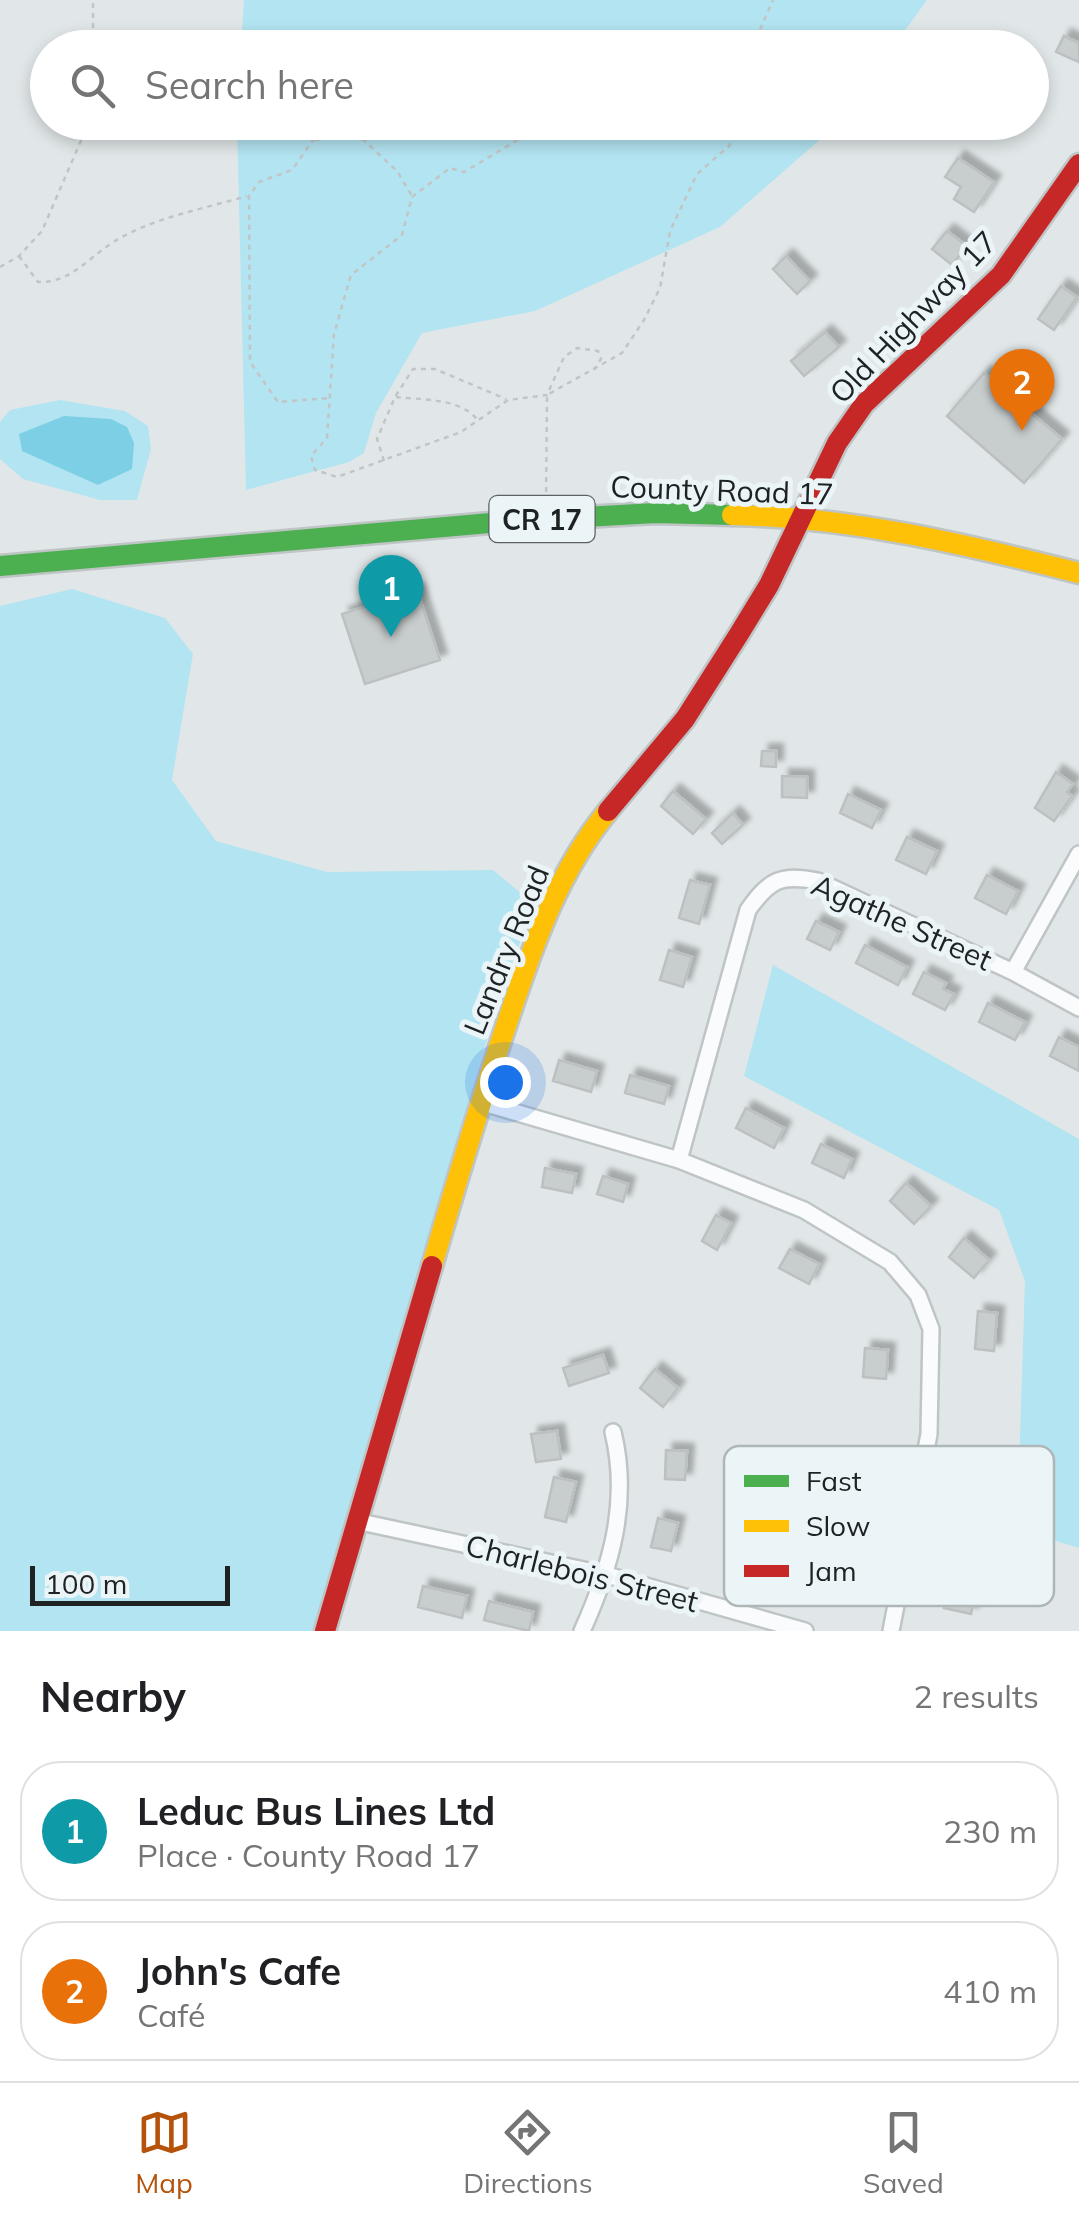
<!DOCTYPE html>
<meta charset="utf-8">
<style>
body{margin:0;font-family:Mulish,sans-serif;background:#f6f6f6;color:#202124}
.scale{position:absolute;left:30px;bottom:25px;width:200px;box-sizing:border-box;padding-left:10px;border:5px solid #1e2223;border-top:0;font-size:28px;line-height:35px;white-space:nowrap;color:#1e2223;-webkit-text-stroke:8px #ebf5f8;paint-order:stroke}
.you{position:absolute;left:505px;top:1082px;width:35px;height:35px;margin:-25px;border:8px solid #fff;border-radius:50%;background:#1a73e8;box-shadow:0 0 0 15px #1a73e833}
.badge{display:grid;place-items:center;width:65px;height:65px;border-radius:50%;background:#b45309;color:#fff;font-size:32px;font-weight:700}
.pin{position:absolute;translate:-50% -82px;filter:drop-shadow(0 2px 5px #0008)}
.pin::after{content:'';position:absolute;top:52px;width:35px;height:30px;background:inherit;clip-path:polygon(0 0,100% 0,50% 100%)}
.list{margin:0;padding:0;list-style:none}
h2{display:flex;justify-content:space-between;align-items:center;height:130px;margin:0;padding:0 40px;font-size:42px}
h2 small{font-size:32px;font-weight:400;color:#757577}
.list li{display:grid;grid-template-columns:65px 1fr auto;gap:30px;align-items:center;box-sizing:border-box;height:140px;margin:0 20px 20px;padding:0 20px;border:2px solid #e0e0e0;border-radius:40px}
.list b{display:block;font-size:38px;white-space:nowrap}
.list p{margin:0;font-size:32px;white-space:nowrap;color:#757577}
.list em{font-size:32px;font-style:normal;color:#757577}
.icon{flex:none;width:55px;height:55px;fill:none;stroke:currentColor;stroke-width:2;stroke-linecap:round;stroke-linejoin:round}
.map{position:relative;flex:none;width:1079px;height:1631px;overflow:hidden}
.search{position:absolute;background:#fff;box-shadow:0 5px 15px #0003;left:30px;right:30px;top:30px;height:110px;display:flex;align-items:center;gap:25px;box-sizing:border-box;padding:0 35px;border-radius:55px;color:#757577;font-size:38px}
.sheet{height:450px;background:#fff}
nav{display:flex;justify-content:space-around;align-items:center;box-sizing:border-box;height:140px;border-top:2px solid #e0e0e0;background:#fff;font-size:28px;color:#757577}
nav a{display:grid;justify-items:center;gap:5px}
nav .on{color:#b45309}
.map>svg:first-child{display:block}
</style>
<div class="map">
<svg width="1079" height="1631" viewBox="0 0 1079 1631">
<defs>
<filter id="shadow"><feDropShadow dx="7" dy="-7" stdDeviation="2.5" flood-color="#0004"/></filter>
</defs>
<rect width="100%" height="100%" fill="#e1e7e8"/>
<path fill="#b3e4f1" d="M244,0H927L893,47H241Z
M237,123V122L839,123L720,227L535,311L422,333L376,413L364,453L349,462L246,490Z
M60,400L125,411L148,426L151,449L137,500H100L23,479L0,459V422L10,410Z
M72,589L165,618L193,654L172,780L216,841L327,872L493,870L534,904L499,999L313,1631H0V606Z
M773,965L1079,1139V1548L1017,1529L1025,1281L999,1210L744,1076Z"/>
<path fill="#7ccfe4" d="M64,416L111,419L127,427L134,443L132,469L98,485L22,451L19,434Z"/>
<path fill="#c8cdce" stroke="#bcc0c1" stroke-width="2.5" filter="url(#shadow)" d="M1064,36L1079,43V62L1056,52Z
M958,158L994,182L974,212L954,199L961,187L945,177Z
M947,231L967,246L952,265L932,249Z
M786,256L810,281L797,294L773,269Z
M1061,286L1077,297L1054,330L1038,319Z
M825,332L839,347L804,376L791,361Z
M984,373L1062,439L1024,483L947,416Z
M417,590L440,660L365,684L342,614Z
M762,751H776V767L761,766Z
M1056,772L1073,784L1067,792L1072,796L1054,821L1035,808Z
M782,776L807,777V798L782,797Z
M673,791L706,819L693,834L661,806Z
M848,794L881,810L872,828L840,813Z
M733,813L743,825L722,844L712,833Z
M907,837L937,851L926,874L896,860Z
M987,875L1018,891L1006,914L975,898Z
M690,880L710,885L699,924L679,918Z
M816,921L839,932L830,950L807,939Z
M865,945L907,967L898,985L856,963Z
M669,950L692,957L683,987L660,980Z
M924,972L946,983L943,989L954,994L945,1010L913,994Z
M988,1003L1025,1022L1015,1040L979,1022Z
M1059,1037L1079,1047V1071L1050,1056Z
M559,1060L597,1071L591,1092L553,1081Z
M630,1075L669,1086L664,1104L625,1093Z
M746,1108L784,1128L774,1148L736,1128Z
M821,1144L852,1159L844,1178L812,1163Z
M545,1168L576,1174L572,1193L542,1187Z
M603,1176L628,1184L623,1202L597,1194Z
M906,1183L931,1206L914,1224L890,1201Z
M716,1215L731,1223L717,1250L702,1241Z
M964,1238L989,1260L974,1278L949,1257Z
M790,1249L819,1264L809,1284L779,1268Z
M978,1311L997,1313L994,1351L975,1349Z
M865,1348L888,1350L886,1379L863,1377Z
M603,1355L609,1373L569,1386L563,1368Z
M655,1369L678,1388L663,1407L640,1388Z
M557,1431L561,1459L536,1462L531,1434Z
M666,1450L687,1451L685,1480L665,1479Z
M554,1477L576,1482L566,1522L545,1517Z
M658,1518L678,1523L671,1551L651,1547Z
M952,1573L979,1579L971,1614L944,1608Z
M423,1586L467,1596L462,1618L418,1607Z
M489,1601L533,1612L529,1631L484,1620Z"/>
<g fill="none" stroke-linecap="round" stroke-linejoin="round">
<g stroke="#bfc4c5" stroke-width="20">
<path id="street" d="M1013,972L1079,854
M480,1102L679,1160L804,1210L890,1262L918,1295L931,1329L929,1434L891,1631
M679,1160L748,910C770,879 781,874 818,881L1013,972L1079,1008
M356,1521L607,1575L805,1631
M582,1631C611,1567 630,1502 613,1432"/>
</g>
<g stroke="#bfc4c5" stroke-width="25">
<path id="fast" d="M0,566L512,521L656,513L732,515"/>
</g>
<g stroke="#bfc4c5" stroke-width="25">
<path id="slow" d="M732,515C850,517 965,544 1079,573
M432,1266C456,1183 481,1100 509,1017C533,945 559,870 608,811"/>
</g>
<g stroke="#bfc4c5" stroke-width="25">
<path id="jam" d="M608,811L685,719L739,634L769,585L837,443L864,404L1001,275L1079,164
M325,1631L432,1266"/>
</g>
<path stroke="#c2c5c6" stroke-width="2.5" stroke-dasharray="5 5" stroke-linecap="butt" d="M93,48V0
M752,48L773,0
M326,122L292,170L259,182L249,196L250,362L278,402L329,398
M523,122L521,138L464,172L450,168L412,197L402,235L351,275L334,334L327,438L311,456L315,470L337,477L461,432L508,400L547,395L564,357L577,348L598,351L601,359L594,370
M315,140L356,133L397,171L412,196
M19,256L38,282C70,283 86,260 112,243C150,218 204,209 247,196
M0,267L19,256L42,231L89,122
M396,397C423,400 459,398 477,419
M384,461L377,439L395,397L413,369H435L506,399
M546,502L547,395L622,353L644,320L660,288L670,231L697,174L729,146L741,122"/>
<use href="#street" stroke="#fafbfc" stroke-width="15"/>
<use href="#fast" stroke="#4caf50" stroke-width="20"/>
<use href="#slow" stroke="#ffc107" stroke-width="20"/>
<use href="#jam" stroke="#c62828" stroke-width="20"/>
</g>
<g text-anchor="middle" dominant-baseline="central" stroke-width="10" stroke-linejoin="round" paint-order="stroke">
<rect fill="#ebf5f8" stroke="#5c6163" stroke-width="2.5" x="489.5" y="496" width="105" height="46" rx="8"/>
<g font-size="28" font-weight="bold" fill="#1e2223">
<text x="542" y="519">CR 17</text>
</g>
<g font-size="30" fill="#1e2223" stroke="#ebf5f8">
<text transform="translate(913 317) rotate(-46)">Old Highway 17</text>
<text transform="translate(722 490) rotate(2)">County Road 17</text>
<text transform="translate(902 922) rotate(24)">Agathe Street</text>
<text transform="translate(506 950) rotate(-68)">Landry Road</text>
<text transform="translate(582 1573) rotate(14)">Charlebois Street</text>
</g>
</g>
<rect x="724" y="1446" width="330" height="160" rx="15" fill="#ebf5f8" stroke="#aeb6b8" stroke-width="2.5"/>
<rect x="744" y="1475" width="45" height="12" fill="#4caf50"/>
<rect x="744" y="1520" width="45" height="12" fill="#ffc107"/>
<rect x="744" y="1565" width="45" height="12" fill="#c62828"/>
<g font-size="28" fill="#1e2223">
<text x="806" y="1491">Fast</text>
<text x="806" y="1536">Slow</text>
<text x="806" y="1581">Jam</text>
</g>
</svg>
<div class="scale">100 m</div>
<div class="you"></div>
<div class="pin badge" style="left:391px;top:637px;background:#0f9aa8">1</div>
<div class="pin badge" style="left:1022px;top:431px;background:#e8710a">2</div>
<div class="search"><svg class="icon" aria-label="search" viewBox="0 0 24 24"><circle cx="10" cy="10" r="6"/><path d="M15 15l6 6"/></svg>Search here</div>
</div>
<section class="sheet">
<h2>Nearby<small>2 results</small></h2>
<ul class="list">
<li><span class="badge" style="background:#0f9aa8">1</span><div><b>Leduc Bus Lines Ltd</b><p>Place · County Road 17</p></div><em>230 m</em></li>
<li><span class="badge" style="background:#e8710a">2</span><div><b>John's Cafe</b><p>Café</p></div><em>410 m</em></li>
</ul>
</section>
<nav>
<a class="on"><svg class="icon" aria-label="map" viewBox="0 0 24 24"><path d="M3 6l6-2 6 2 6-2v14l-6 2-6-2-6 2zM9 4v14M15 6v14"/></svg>Map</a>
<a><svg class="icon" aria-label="directions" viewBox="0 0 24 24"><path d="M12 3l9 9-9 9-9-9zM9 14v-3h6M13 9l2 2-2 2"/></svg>Directions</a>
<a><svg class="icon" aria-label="saved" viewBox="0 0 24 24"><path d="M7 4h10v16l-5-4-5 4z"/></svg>Saved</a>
</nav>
